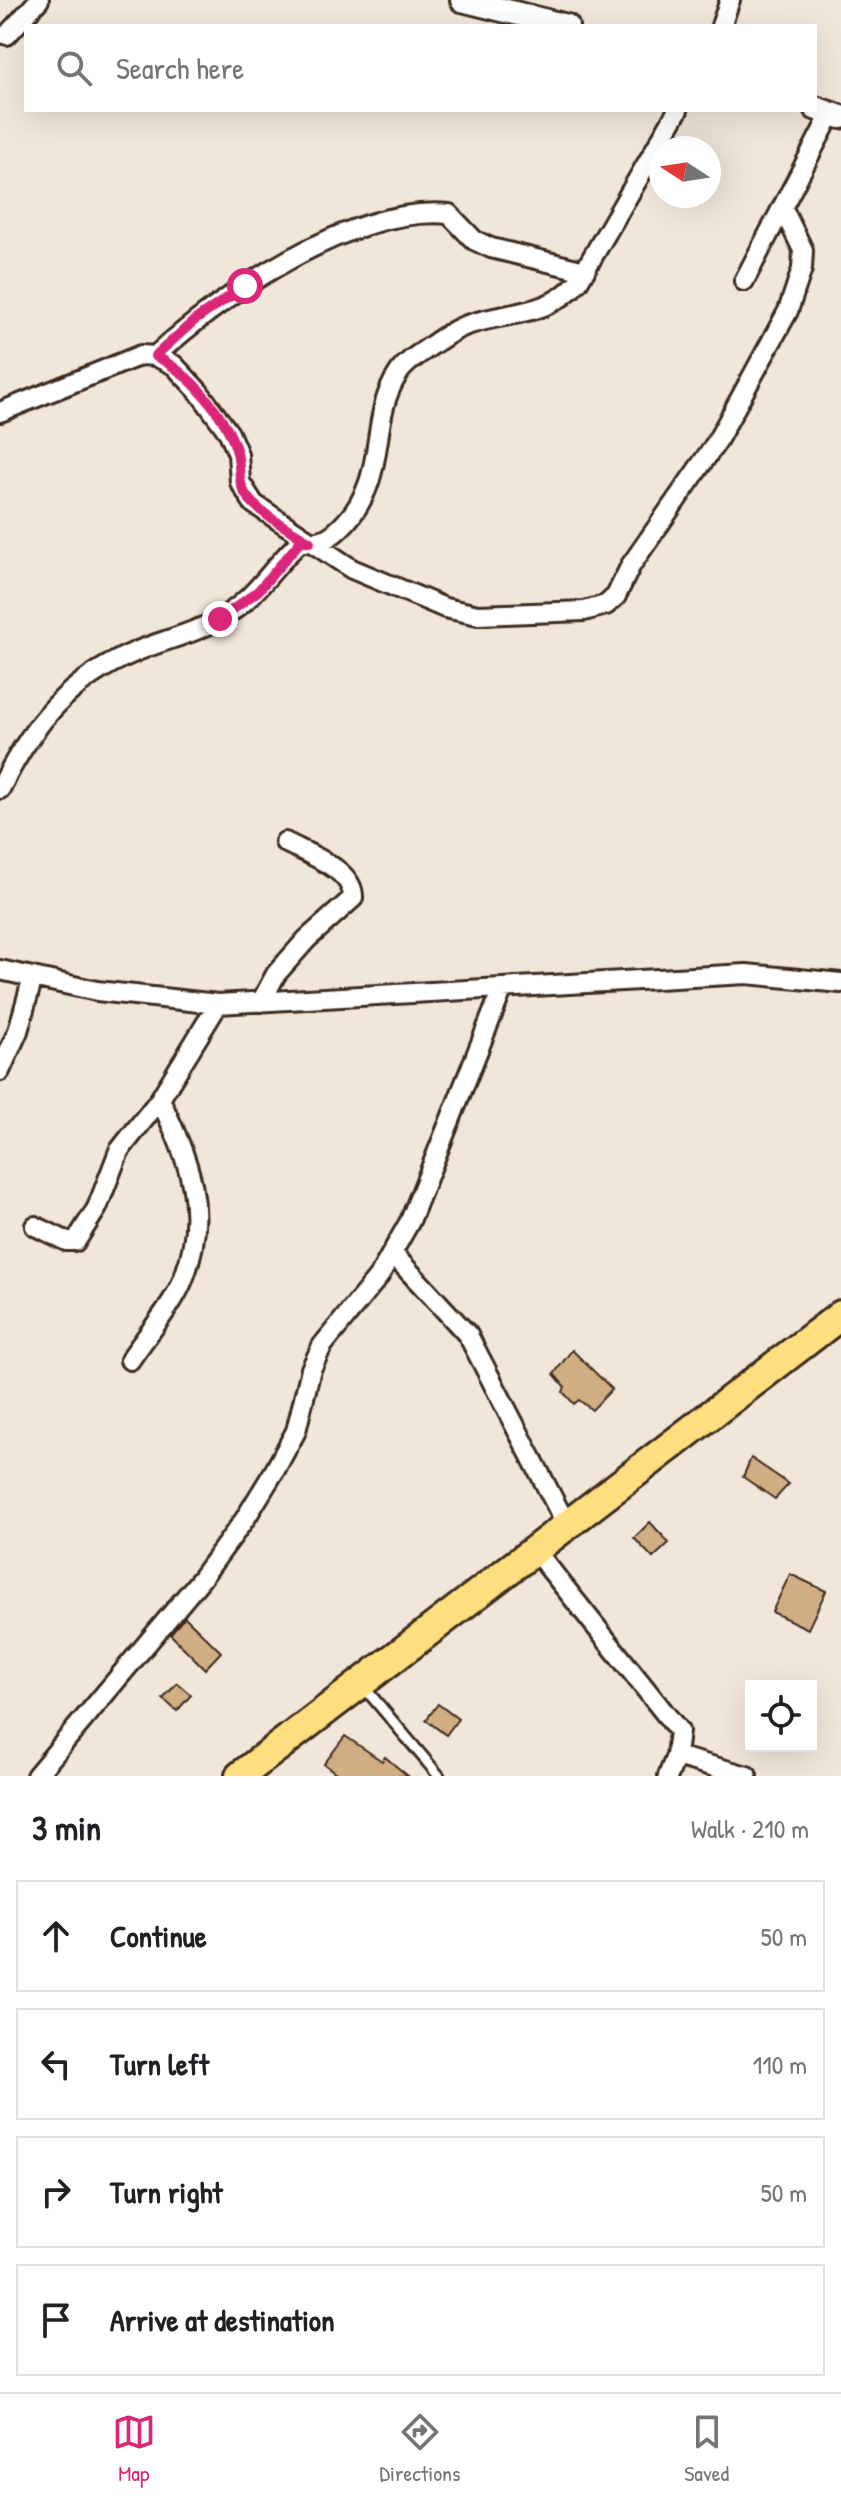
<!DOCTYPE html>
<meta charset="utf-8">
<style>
body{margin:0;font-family:"Patrick Hand",sans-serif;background:#f2f2f2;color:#202124}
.controls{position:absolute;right:24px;bottom:24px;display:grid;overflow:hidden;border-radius:0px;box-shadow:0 8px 32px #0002}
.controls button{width:72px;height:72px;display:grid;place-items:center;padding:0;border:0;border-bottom:2px solid #e0e0e0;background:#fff;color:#202124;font:40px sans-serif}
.compass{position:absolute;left:649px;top:136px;width:72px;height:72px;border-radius:50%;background:#fff;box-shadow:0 8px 32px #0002;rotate:282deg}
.stop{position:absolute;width:24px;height:24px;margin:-18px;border:6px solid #db2777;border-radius:50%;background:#fff}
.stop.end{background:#db2777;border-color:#fff;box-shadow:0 2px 8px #0008}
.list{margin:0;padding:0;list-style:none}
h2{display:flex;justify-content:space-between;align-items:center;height:104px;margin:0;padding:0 32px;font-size:34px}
h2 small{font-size:26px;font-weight:400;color:#757577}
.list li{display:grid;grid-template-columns:52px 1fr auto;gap:24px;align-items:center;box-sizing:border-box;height:112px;margin:0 16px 16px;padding:0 16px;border:2px solid #e0e0e0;border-radius:0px}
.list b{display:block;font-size:30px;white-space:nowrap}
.list em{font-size:26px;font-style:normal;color:#757577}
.icon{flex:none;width:44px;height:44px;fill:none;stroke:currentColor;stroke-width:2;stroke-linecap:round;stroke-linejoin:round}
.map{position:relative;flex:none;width:841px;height:1776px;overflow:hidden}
.search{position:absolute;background:#fff;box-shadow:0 8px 32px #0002;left:24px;right:24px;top:24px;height:88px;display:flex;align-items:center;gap:20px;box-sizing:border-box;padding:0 28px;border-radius:0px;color:#757577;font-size:30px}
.sheet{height:616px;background:#fff}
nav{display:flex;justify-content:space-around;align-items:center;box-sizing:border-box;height:112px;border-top:2px solid #e0e0e0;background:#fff;font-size:22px;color:#757577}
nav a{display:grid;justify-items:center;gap:4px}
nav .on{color:#db2777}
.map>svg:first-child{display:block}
</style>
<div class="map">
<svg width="841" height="1776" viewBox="0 0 841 1776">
<rect width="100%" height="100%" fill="#f1e6da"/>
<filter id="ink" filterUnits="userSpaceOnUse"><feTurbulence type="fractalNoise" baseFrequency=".0125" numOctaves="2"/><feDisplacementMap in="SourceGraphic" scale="16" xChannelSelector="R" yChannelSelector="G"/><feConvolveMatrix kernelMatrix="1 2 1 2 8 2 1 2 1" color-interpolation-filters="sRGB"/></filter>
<g filter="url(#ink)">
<path fill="#d1ad83" stroke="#3b2a1e" stroke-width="2" d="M572,1350L612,1389L592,1410L579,1400L574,1404L563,1392L565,1387L554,1374Z
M751,1458L789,1484L775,1499L743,1477Z
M650,1522L669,1543L653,1558L634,1538Z
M790,1574L826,1591L808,1629L772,1612Z
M185,1617L221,1652L205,1669L170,1634Z
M177,1683L191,1695L177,1711L163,1699Z
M438,1704L458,1719L446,1735L426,1720Z
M345,1736L382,1761L385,1757L408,1776H340L324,1764Z"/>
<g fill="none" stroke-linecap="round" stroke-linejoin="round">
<g stroke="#3b2a1e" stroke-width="15">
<path id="service" d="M363,1686L439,1776"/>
</g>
<g stroke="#3b2a1e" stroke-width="24">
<path id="minor" d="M721,26L730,0
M7,35L39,0
M744,281L831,114
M155,356C224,293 353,205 449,214L474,240L491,248L585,271
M0,412L141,355L155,356L174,365L199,392L229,433L238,454L240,482L254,504L352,569L445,608L478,615L584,611L606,605L616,596L631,565L716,443L788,311L802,269L803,250L783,209
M0,789C32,725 67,681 135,652C163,640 194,634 221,618C257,598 271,568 300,542C324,542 330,539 346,522C389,474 368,419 398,374C404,364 416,356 425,350C438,341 452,330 467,325C508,311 548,317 578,282L678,110
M0,970L97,991L218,1004L746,974L841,983
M261,1002L276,974L307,939L353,898C354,869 307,854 285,842
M0,1071L18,1031L33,977
M35,1226L66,1241H76L97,1208L119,1151L160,1099L218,1004
M393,1254L468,1335L566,1524
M130,1360C147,1334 174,1305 184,1277C210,1209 188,1160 160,1099
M534,1549L679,1731L676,1756L668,1776
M676,1756L747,1776
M36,1776L201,1579L245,1519L275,1470L296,1431L311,1369L322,1346L379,1276L410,1221L502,990"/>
</g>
<g stroke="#3b2a1e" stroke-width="28">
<path id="tertiary" d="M462,0L567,26
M815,108L841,117"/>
</g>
<g stroke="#3b2a1e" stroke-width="34">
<path id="primary" d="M240,1776L841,1315"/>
</g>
<use href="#service" stroke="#fff" stroke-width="9"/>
<use href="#minor" stroke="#fff" stroke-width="18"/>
<use href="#tertiary" stroke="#fff" stroke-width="22"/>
<use href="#primary" stroke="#fddf80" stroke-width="28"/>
</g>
</g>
<g fill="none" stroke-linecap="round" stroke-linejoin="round" filter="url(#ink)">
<path stroke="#db2777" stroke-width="10" d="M220,619L258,591L300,542H310C290,529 260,515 246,495C237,482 241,467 237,453C227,416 189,372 155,356L195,320L245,286"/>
</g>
</svg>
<div class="controls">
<button><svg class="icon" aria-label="locate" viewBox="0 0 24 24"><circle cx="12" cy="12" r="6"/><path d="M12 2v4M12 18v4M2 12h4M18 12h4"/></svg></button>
</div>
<svg class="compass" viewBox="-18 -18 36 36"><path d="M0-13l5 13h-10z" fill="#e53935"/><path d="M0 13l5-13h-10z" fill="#757577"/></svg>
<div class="stop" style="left:245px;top:286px"></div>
<div class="stop end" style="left:220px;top:619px"></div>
<div class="search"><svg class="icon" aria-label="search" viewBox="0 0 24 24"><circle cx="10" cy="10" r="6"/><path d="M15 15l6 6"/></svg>Search here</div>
</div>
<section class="sheet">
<h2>3 min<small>Walk · 210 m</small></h2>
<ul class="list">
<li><svg class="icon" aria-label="ahead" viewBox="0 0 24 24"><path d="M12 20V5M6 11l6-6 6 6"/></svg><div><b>Continue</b></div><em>50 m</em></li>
<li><svg class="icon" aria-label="left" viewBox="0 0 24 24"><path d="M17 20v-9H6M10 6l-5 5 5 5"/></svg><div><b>Turn left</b></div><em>110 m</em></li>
<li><svg class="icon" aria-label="right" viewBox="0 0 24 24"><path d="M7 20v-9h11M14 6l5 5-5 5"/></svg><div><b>Turn right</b></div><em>50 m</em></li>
<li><svg class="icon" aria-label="arrive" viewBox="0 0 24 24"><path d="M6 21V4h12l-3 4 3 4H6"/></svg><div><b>Arrive at destination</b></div></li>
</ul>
</section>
<nav>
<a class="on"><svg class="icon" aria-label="map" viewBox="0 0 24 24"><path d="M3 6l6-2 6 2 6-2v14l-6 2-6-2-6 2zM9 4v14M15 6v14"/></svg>Map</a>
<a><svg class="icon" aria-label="directions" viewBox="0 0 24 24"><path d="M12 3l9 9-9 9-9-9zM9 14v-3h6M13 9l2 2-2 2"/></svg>Directions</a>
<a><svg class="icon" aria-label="saved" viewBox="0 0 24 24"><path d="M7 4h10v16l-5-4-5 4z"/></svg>Saved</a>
</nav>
